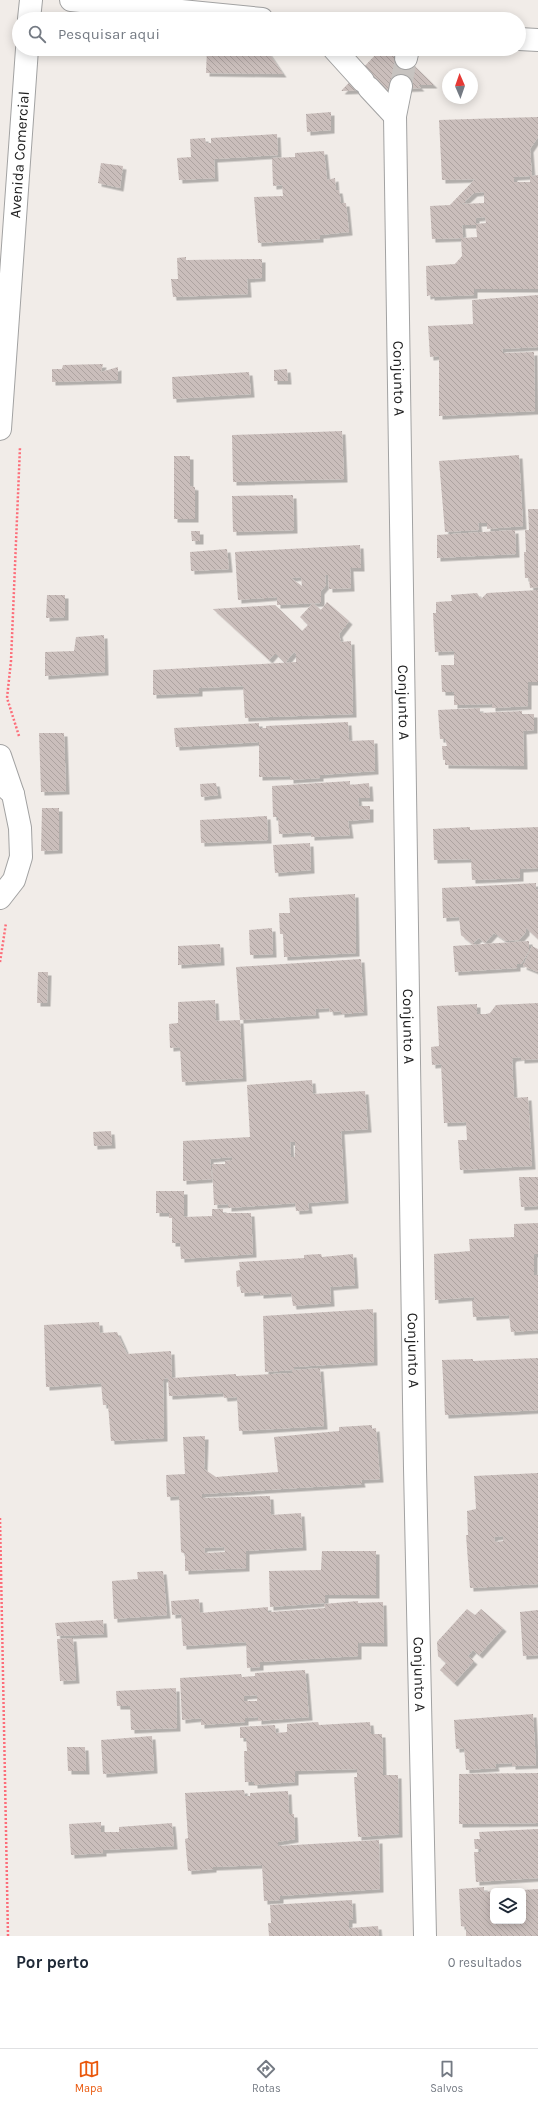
<!DOCTYPE html>
<html lang="pt">
<style>
body{margin:0;font-family:Karla,sans-serif;background:#f6f6f7;color:#1f2937}
.controls{position:absolute;right:12px;bottom:12px;display:grid;overflow:hidden;border-radius:6px;box-shadow:0 2px 10px #0003}
.controls button{width:36px;height:36px;display:grid;place-items:center;padding:0;border:0;border-bottom:1px solid #e0e1e3;background:#fff;color:#1f2937;font:20px sans-serif}
.compass{position:absolute;left:442px;top:68px;width:36px;height:36px;border-radius:50%;background:#fff;box-shadow:0 2px 10px #0003;rotate:358deg}
.list{margin:0;padding:0;list-style:none}
h2{display:flex;justify-content:space-between;align-items:center;height:52px;margin:0;padding:0 16px;font-size:17px}
h2 small{font-size:13px;font-weight:400;color:#747a83}
.icon{flex:none;width:22px;height:22px;fill:none;stroke:currentColor;stroke-width:2;stroke-linecap:round;stroke-linejoin:round}
.map{position:relative;flex:none;width:538px;height:1936px;overflow:hidden}
.search{position:absolute;background:#fff;box-shadow:0 2px 10px #0003;left:12px;right:12px;top:12px;height:44px;display:flex;align-items:center;gap:10px;box-sizing:border-box;padding:0 14px;border-radius:22px;color:#747a83;font-size:15px}
.sheet{height:112px;background:#fff}
nav{display:flex;justify-content:space-around;align-items:center;box-sizing:border-box;height:56px;border-top:1px solid #e0e1e3;background:#fff;font-size:11px;color:#747a83}
nav a{display:grid;justify-items:center;gap:2px}
nav .on{color:#ea580c}
.map>svg:first-child{display:block}
</style>
<div class="map">
<svg width="538" height="1936" viewBox="0 0 538 1936">
<defs>
<pattern id="building-back-hatch" width="6" height="6" patternUnits="userSpaceOnUse"><rect width="6" height="6" fill="#cabebb"/><path d="M-1 5l2 2M0 0l6 6M5-1l2 2" fill="none" stroke="#ada3a0"/></pattern>
<filter id="shadow"><feDropShadow dx="3.5" dy="3.5" stdDeviation="0" flood-color="#0004"/></filter>
</defs>
<rect width="100%" height="100%" fill="#f1ece8"/>
<path fill="url(#building-back-hatch)" fill-rule="evenodd" filter="url(#shadow)" d="M207,49H266L283,74L206,73Z
M381,49L388,56L397,49L434,85H418L421,88L341,91Z
M331,112V130L307,132L306,114Z
M538,117V137L530,149L532,176L538,175V289H474V295L431,297V295L427,296L426,266L455,264L462,256L461,238L432,239L430,206L450,205L475,179L442,180L439,120ZM530,176V182H514V177ZM484,192V205V203L462,204L474,193ZM485,217L486,223L476,224V218ZM462,225H476L477,237L463,238Z
M277,134L278,155L214,159L215,178L179,180L177,158L191,157L190,139L205,138L206,143H211V138Z
M324,151L327,180L335,178L336,190H339L341,203H346L349,232L320,235V239L258,243L254,197L283,196L282,185L273,186L272,158L295,157V153Z
M101,163L123,166L120,188L98,183Z
M186,257V260L262,259V278L247,279L248,294L173,297L171,279H178L177,258Z
M538,295V347L502,349L503,353L534,352L535,411L439,416V356L430,357L428,326L473,324L472,300Z
M103,364L101,372L118,367V380L52,382V369H62L63,365Z
M287,369L288,381H274V370Z
M249,372L251,394L173,399L172,377Z
M342,431L344,479L233,482L232,435Z
M519,455L523,526L487,529V523H478L479,530L445,532L439,461Z
M174,456H190V486L195,487V519H174Z
M293,495L294,530L233,532L232,496Z
M528,509H538V587L530,588L529,578H525L524,552H526L525,530H529Z
M515,530L516,554L437,558V535Z
M191,531H200V541H192Z
M360,545L361,568H350L351,588L329,589L328,575H325L326,585L321,591V603L277,605V597L238,600L235,552ZM301,577L302,586L291,578Z
M227,549L229,569L191,571L190,552Z
M538,590V682H528V706L492,708V704L454,705V692H442L441,665H454V651L435,652L433,613H436V602L452,601L451,595L477,593L481,599L487,593Z
M47,595H65V617L46,618Z
M327,602L349,621L339,634L341,642L351,641L353,714L245,718L243,686L199,688V693L153,695V670L296,662V654L294,652L285,663L275,653L269,660L213,609L275,605L302,631L308,625L300,617L313,603L321,610Z
M104,635L105,672L45,676V652L74,651L76,637Z
M480,708V713L522,711V714H534V730L523,731L524,766L445,765V760H443L442,746H447L445,739H440L438,710Z
M348,722L349,741L374,740L375,771L320,775V778L290,780V776L259,777V742L176,747L174,728L259,723V728H266V726Z
M39,733H64L66,791L41,792Z
M350,781V785L369,783L370,798H358L359,806H370V819L348,821L350,835L311,837V832L279,834L278,817H273L272,786Z
M216,783L218,795L201,797L200,784Z
M42,808H59V850L41,851Z
M267,816L268,840L201,843L200,820Z
M470,827V830L538,827V868L520,869V878L472,880L471,859L434,860L433,829Z
M310,843L311,870L275,873L273,845Z
M536,883V890L538,889V939L526,928V932L519,940L506,941L494,933L485,943L479,938L472,944L461,935L459,917L443,918L442,888Z
M355,894L356,953L284,957L283,934H280L279,913H290L289,898Z
M272,928L273,954L250,955L249,930Z
M529,941V951L521,964H517V968L455,972L453,946Z
M220,944L221,962L178,965V946Z
M532,946L538,949V972L523,966Z
M361,959L364,1012L341,1014V1011L330,1012L329,1008L315,1009L316,1015L240,1020L243,1078L182,1082L180,1047L170,1048L169,1024L178,1023V1002L215,1000L216,1021L240,1020L236,967Z
M38,972H48L47,1003H37Z
M538,1003V1059L521,1060V1057L513,1058L512,1060L514,1098L528,1097L532,1166L460,1170L458,1140H467L466,1122L444,1123L441,1064L432,1065L431,1047L439,1046L437,1006L477,1004V1014H486L490,1013L496,1005Z
M312,1080L313,1094L365,1091L368,1129L341,1131L345,1200L308,1203L309,1210L296,1211L295,1203L228,1208V1204L214,1205L212,1164H225V1161L232,1160V1157L210,1159L212,1179L183,1181V1141L250,1137L247,1085ZM290,1142H295V1157H291Z
M111,1131L112,1145L94,1146L93,1132Z
M519,1177H538V1206L521,1207Z
M156,1191H184V1217L212,1216V1209H223V1213H251L253,1254L181,1259L180,1243H172V1218H169V1213H156Z
M538,1223V1254H534V1275H538V1330L511,1332L509,1315L473,1317L472,1300H474V1297L435,1300L434,1254L470,1251L469,1239L514,1237V1224Z
M321,1254L322,1257L353,1254L355,1285L330,1287L331,1303L293,1306L291,1293L260,1295V1292L241,1293V1286L237,1287L236,1271L240,1270L239,1262L304,1258V1255Z
M373,1309L374,1362L294,1367V1370L320,1368L324,1426L239,1431L237,1397L224,1398L223,1393L169,1396L168,1378L163,1379L164,1438L111,1441L108,1405H103L101,1383L46,1387L44,1325L99,1322L100,1333L117,1332L127,1354L171,1351L172,1378L236,1374V1376L292,1373V1370L265,1372L263,1316Z
M538,1358V1410L445,1415L442,1360L473,1359V1361Z
M372,1425V1429L376,1428L380,1479L361,1480L362,1484L202,1494V1498L270,1496L271,1515L301,1513L303,1547L246,1551V1568L185,1571V1554L181,1552L179,1496L167,1497L166,1475L185,1474L183,1437L205,1436L204,1469L216,1477L278,1472L274,1437L339,1431V1427ZM224,1547L225,1552L205,1553L204,1548Z
M538,1473V1584L470,1588L466,1535H468L467,1511L476,1509L474,1476ZM503,1536V1541L495,1542L494,1537Z
M322,1551H376V1595H325V1603L270,1607L269,1571L321,1570Z
M163,1571L167,1615L114,1619L112,1581L138,1579L137,1572Z
M199,1599L200,1613L268,1607V1612H271L325,1608L324,1604L358,1601V1603L383,1602L384,1643H358V1656L260,1662V1667L247,1668L246,1642L183,1646L181,1614L172,1615L171,1601Z
M467,1609L475,1615L481,1609L503,1628L479,1655L473,1650L468,1656L474,1661L454,1683L440,1670L446,1663L438,1656L437,1642Z
M538,1610V1655L523,1656L520,1612Z
M103,1620L104,1634L57,1636L55,1623Z
M73,1638L76,1680L60,1681L57,1639Z
M305,1670L309,1717L258,1721V1717L245,1718V1722L201,1725V1718L182,1720L180,1678L241,1674L242,1677L255,1676V1673ZM257,1695V1701H244V1696Z
M176,1688L177,1728L131,1730L130,1706H117L116,1691Z
M533,1714L536,1765L512,1766V1763L495,1764L496,1768L466,1770L464,1748L456,1749L454,1720Z
M318,1722L319,1725L370,1722L371,1734H382L383,1775H398L399,1834L358,1837L354,1777H357V1769L295,1771V1782L254,1785V1782H245L244,1751H247L246,1738H240V1727L275,1725L276,1733L287,1732V1724Z
M152,1736L154,1770L103,1774L101,1740Z
M67,1747H85L86,1771H68Z
M538,1773V1823L459,1824V1774Z
M244,1790L245,1796H250V1793L288,1791L289,1814H294L295,1839L278,1842V1846L379,1840L380,1889L280,1896V1900L264,1901L262,1865L213,1867V1869L188,1871L185,1839L188,1838L185,1793Z
M101,1822V1832H119V1827L172,1823L174,1846L103,1850V1853L71,1855L69,1824Z
M538,1829V1878L476,1882L474,1852H481V1849H475L474,1839H480L479,1832Z
M484,1887V1892L493,1891V1921H523V1890L538,1889V1936H466V1927L461,1926L459,1889Z
M352,1900L353,1920H349V1931L350,1928L378,1926L379,1936H269L268,1923H271L270,1905Z"/>
<g fill="none" stroke-linecap="round" stroke-linejoin="round">
<path stroke="#c7c3c0" stroke-width="22" stroke-dasharray="22 11" stroke-linecap="butt" d="M401,86L406,58"/>
<g stroke="#a2a2a2" stroke-width="24">
<g id="minor">
<path d="M71,0L262,19"/>
<path d="M519,39L538,40"/>
<path d="M334,49L363,81"/>
<path d="M406,58L408,49"/>
<path id="s1" d="M401,86L395,116L415,1468L425,1936"/>
<path d="M369,88L395,116"/>
</g>
</g>
<g stroke="#a2a2a2" stroke-width="24">
<g id="tertiary">
<path d="M29,19L31,0"/>
<path id="s2" d="M0,429L27,49"/>
<path d="M0,756L13,794"/>
<path d="M0,782L13,794L20,828L21,857L14,880L0,898"/>
</g>
</g>
<path stroke="#fd6d79" stroke-width="2.5" stroke-dasharray="2 2" stroke-linecap="butt" d="M19,736L7,698L11,661L20,447
M0,962L6,923
M0,1518L8,1936"/>
<use href="#minor" stroke="#fff" stroke-width="22"/>
<use href="#tertiary" stroke="#fff" stroke-width="22"/>
</g>
<g text-anchor="middle" dominant-baseline="central" stroke-width="3" stroke-linejoin="round" paint-order="stroke">
<g font-size="15" fill="#212121" stroke="#fff">
<text stroke="none"><textPath href="#s2" startOffset="275">Avenida Comercial</textPath></text>
<text stroke="none"><textPath href="#s1" startOffset="293">Conjunto A</textPath></text>
<text stroke="none"><textPath href="#s1" startOffset="617">Conjunto A</textPath></text>
<text stroke="none"><textPath href="#s1" startOffset="941">Conjunto A</textPath></text>
<text stroke="none"><textPath href="#s1" startOffset="1265">Conjunto A</textPath></text>
<text stroke="none"><textPath href="#s1" startOffset="1589">Conjunto A</textPath></text>
</g>
</g>
</svg>
<div class="controls">
<button><svg class="icon" aria-label="layers" viewBox="0 0 24 24"><path d="M12 4l9 5-9 5-9-5zM3 14l9 5 9-5"/></svg></button>
</div>
<svg class="compass" viewBox="-18 -18 36 36"><path d="M0-13l5 13h-10z" fill="#e53935"/><path d="M0 13l5-13h-10z" fill="#747a83"/></svg>
<div class="search"><svg class="icon" aria-label="search" viewBox="0 0 24 24"><circle cx="10" cy="10" r="6"/><path d="M15 15l6 6"/></svg>Pesquisar aqui</div>
</div>
<section class="sheet">
<h2>Por perto<small>0 resultados</small></h2>
<ul class="list">
</ul>
</section>
<nav>
<a class="on"><svg class="icon" aria-label="map" viewBox="0 0 24 24"><path d="M3 6l6-2 6 2 6-2v14l-6 2-6-2-6 2zM9 4v14M15 6v14"/></svg>Mapa</a>
<a><svg class="icon" aria-label="directions" viewBox="0 0 24 24"><path d="M12 3l9 9-9 9-9-9zM9 14v-3h6M13 9l2 2-2 2"/></svg>Rotas</a>
<a><svg class="icon" aria-label="saved" viewBox="0 0 24 24"><path d="M7 4h10v16l-5-4-5 4z"/></svg>Salvos</a>
</nav>
